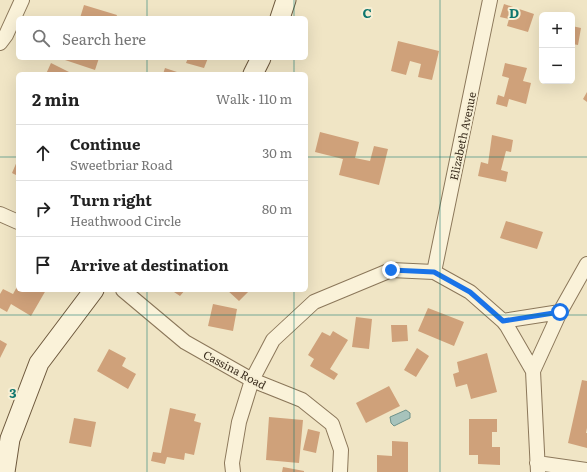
<!DOCTYPE html>
<meta charset="utf-8">
<style>
body{margin:0;font-family:Literata,serif;background:#f2f2f2;color:#222}
.controls{position:absolute;right:12px;top:12px;display:grid;overflow:hidden;border-radius:6px;box-shadow:0 4px 16px #0002}
.controls button{width:36px;height:36px;display:grid;place-items:center;padding:0;border:0;border-bottom:1px solid #e0e0e0;background:#fff;color:#222;font:20px sans-serif}
.stop{position:absolute;width:12px;height:12px;margin:-9px;border:3px solid #1a73e8;border-radius:50%;background:#fff}
.stop.end{background:#1a73e8;border-color:#fff;box-shadow:0 1px 4px #0008}
.list{margin:0;padding:0;list-style:none}
h2{display:flex;justify-content:space-between;align-items:center;height:52px;margin:0;padding:0 16px;font-size:17px}
h2 small{font-size:13px;font-weight:400;color:#767676}
.list li{display:grid;grid-template-columns:26px 1fr auto;gap:12px;align-items:center;box-sizing:border-box;height:56px;padding:0 16px;border-top:1px solid #e0e0e0}
.list b{display:block;font-size:15px;white-space:nowrap}
.list p{margin:0;font-size:13px;white-space:nowrap;color:#767676}
.list em{font-size:13px;font-style:normal;color:#767676}
.icon{flex:none;width:22px;height:22px;fill:none;stroke:currentColor;stroke-width:2;stroke-linecap:round;stroke-linejoin:round}
.map{position:relative;flex:none;width:587px;height:472px;overflow:hidden}
.search{position:absolute;background:#fff;box-shadow:0 4px 16px #0002;left:16px;top:16px;width:292px;height:44px;display:flex;align-items:center;gap:10px;box-sizing:border-box;padding:0 14px;border-radius:6px;color:#767676;font-size:15px}
.panel{position:absolute;background:#fff;box-shadow:0 4px 16px #0002;left:16px;top:72px;width:292px;height:220px;border-radius:6px}
.map>svg:first-child{display:block}
</style>
<div class="map">
<svg width="587" height="472" viewBox="0 0 587 472">
<rect width="100%" height="100%" fill="#f0e5c5"/>
<path fill="#a7c3bc" stroke="#6d928a" d="M406,410L410,413V418L394,426L391,423L390,417Z"/>
<path fill="#cfa17a" d="M504,4L534,14L528,32L507,26L509,19L500,17Z
M84,5L117,15L116,18H80Z
M572,26L581,28L578,45L572,44Z
M398,41L439,51L432,80L418,77L421,64L410,61L406,75L391,71Z
M59,58H99L95,70Z
M188,58H208L204,68L186,63Z
M51,63L73,74H46Z
M505,63L527,68L523,81L531,83L526,104L509,99L507,107L496,104L498,95L504,97L509,78L502,76Z
M165,68L183,74H163Z
M119,72L129,73V74H119Z
M587,92V102L583,99Z
M320,132L359,142L355,158L370,161L374,146L388,149L379,185L339,175L343,159L315,152Z
M492,135L513,140L511,152L506,151L501,170L508,172L506,182L478,176L481,162L488,164Z
M18,159V176L12,173Z
M506,221L543,232L537,249L500,238Z
M18,285V290L26,291L27,290H46L31,316L11,304L7,312L0,308V294L3,289L13,294Z
M171,290H185L180,296Z
M227,290H250L239,301Z
M213,304L237,309L233,331L208,326Z
M428,308L464,322L454,346L418,331Z
M356,317L372,319L369,349L352,347Z
M391,325H407L408,341L392,342Z
M333,331L348,340L330,369L338,374L334,380L310,366L314,359L308,355L322,332L330,336Z
M0,340L7,344L0,358Z
M417,348L429,356L416,377L404,370Z
M109,349L126,358L122,366L136,374L128,389L97,371Z
M487,353L497,392L471,399L467,384L456,387L453,374L459,372L457,362Z
M582,380L587,381V428L586,433H587V448L568,443Z
M389,386L400,406L366,423L356,403Z
M170,408L196,414L194,421L201,423L194,455L185,453L184,460L167,457L165,464L151,461L153,452L161,453Z
M269,417L303,420L299,463L266,460Z
M74,418L96,422L91,447L69,443Z
M469,419H497V432H492V447H500V465L478,464V455H469Z
M308,429L320,432L316,453L303,450Z
M392,441L408,442V472H377V455L392,456Z
M283,467L304,471V472H282Z"/>
<g fill="none" stroke-linecap="round" stroke-linejoin="round">
<g stroke="#8b775a" stroke-width="16">
<path id="street" d="M0,43L6,35L22,0
M0,214L18,222
M434,272L490,0
M123,290L185,342L252,380L302,400L332,424L341,450L340,472
M503,321L560,312
M533,371L560,312L587,264
M537,463L587,470
M233,472L232,463L239,422L252,380L273,340L314,302L391,270L434,272L470,292L503,321L507,326L533,371L538,472"/>
</g>
<g stroke="#6d583d" stroke-width="21">
<path id="secondary" d="M280,18L286,0
M253,74L261,58
M5,472L10,439L39,363L94,290"/>
</g>
<use href="#street" stroke="#faf2d9" stroke-width="14"/>
<use href="#secondary" stroke="#faf2d9" stroke-width="19"/>
</g>
<g fill="none" stroke-linecap="round" stroke-linejoin="round">
<path stroke="#1a73e8" stroke-width="5" d="M391,270L434,272L470,292L503,321L560,312"/>
</g>
<path fill="none" stroke="#0f766e" stroke-width="1" stroke-opacity="0.55" d="M147,0V18M294,0V18M440,0V472M147,58V74M294,58V74M0,157H18M306,157H587M147,290V472M294,290V472M0,315H587"/>
<g text-anchor="middle" dominant-baseline="central" stroke-width="4" stroke-linejoin="round" paint-order="stroke">
<g font-size="11" fill="#3b2e1f" stroke="#f7efd5">
<text transform="translate(462 136) rotate(-78)">Elizabeth Avenue</text>
<text transform="translate(235 369) rotate(28)">Cassina Road</text>
</g>
</g>
<g font-size="13" text-anchor="middle" font-weight="bold" fill="#0f766e" stroke="#f7efd5" stroke-width="4" stroke-linejoin="round" paint-order="stroke">
<text x="367" y="18">C</text>
<text x="514" y="18">D</text>
<text x="13" y="398">3</text>
</g>
</svg>
<div class="controls">
<button>+</button>
<button>−</button>
</div>
<div class="stop" style="left:560px;top:312px"></div>
<div class="stop end" style="left:391px;top:270px"></div>
<div class="search"><svg class="icon" aria-label="search" viewBox="0 0 24 24"><circle cx="10" cy="10" r="6"/><path d="M15 15l6 6"/></svg>Search here</div>
<section class="panel">
<h2>2 min<small>Walk · 110 m</small></h2>
<ul class="list">
<li><svg class="icon" aria-label="ahead" viewBox="0 0 24 24"><path d="M12 20V5M6 11l6-6 6 6"/></svg><div><b>Continue</b><p>Sweetbriar Road</p></div><em>30 m</em></li>
<li><svg class="icon" aria-label="right" viewBox="0 0 24 24"><path d="M7 20v-9h11M14 6l5 5-5 5"/></svg><div><b>Turn right</b><p>Heathwood Circle</p></div><em>80 m</em></li>
<li><svg class="icon" aria-label="arrive" viewBox="0 0 24 24"><path d="M6 21V4h12l-3 4 3 4H6"/></svg><div><b>Arrive at destination</b></div></li>
</ul>
</section>
</div>
